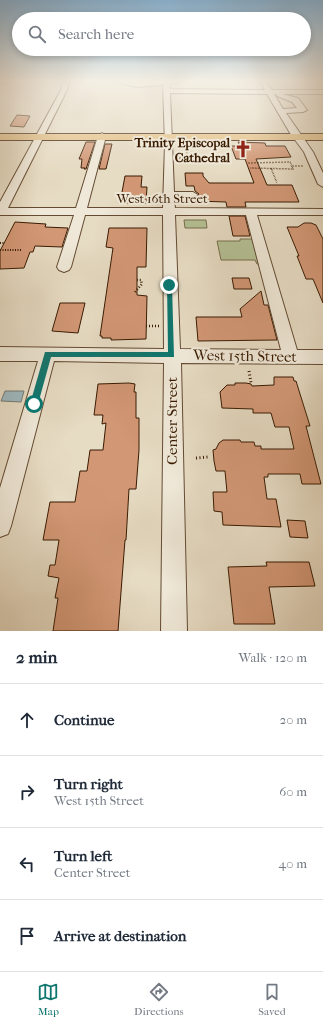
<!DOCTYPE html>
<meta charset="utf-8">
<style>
body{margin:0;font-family:"IM FELL French Canon",serif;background:#f2f2f3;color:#1f2937}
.stop{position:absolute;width:12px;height:12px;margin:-9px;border:3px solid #0f766e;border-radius:50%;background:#fff}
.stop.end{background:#0f766e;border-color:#fff;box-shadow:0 1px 4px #0008}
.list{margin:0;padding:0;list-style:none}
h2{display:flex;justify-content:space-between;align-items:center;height:52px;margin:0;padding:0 16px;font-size:17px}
h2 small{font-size:13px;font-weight:400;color:#747a83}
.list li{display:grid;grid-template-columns:26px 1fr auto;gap:12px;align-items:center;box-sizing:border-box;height:72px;padding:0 16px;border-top:1px solid #e0e1e3}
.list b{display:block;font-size:15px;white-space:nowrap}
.list p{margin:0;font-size:13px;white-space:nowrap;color:#747a83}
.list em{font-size:13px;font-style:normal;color:#747a83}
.icon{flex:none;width:22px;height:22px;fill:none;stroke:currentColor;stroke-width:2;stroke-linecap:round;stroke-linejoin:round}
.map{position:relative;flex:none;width:323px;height:631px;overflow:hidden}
.search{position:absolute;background:#fff;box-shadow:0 2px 6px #0003;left:12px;right:12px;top:12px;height:44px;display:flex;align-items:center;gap:10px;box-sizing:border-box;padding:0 14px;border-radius:22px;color:#747a83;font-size:15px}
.sheet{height:340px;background:#fff}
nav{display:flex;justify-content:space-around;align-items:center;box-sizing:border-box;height:56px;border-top:1px solid #e0e1e3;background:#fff;font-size:11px;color:#747a83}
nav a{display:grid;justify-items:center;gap:2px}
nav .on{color:#0f766e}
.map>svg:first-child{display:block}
</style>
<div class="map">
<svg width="323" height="631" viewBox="0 0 323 631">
<rect width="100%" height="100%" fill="#e6dbc3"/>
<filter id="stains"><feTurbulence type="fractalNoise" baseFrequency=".005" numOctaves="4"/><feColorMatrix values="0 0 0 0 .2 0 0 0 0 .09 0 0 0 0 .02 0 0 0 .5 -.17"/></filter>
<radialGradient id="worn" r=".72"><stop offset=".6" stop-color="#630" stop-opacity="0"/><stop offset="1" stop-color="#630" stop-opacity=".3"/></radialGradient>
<path fill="#b4c094" stroke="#766e4b" d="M184,220H206L207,228H185Z
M240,239H255L263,264H257L255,260H221L217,241H240Z"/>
<path fill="#9db8bf" stroke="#757973" d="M5,391H24L21,402L1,401Z"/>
<path fill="#d29775" stroke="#391b02" d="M17,115L30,116L24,127L10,126Z
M86,142H95L86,169H84L85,168H81L82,159H79Z
M238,142L265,143L266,146H285L291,157L256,159L267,185H292L299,202H245L246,207H227L226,202L196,201L195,198L199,194L195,191L194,186H186L185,173H203V176L209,183H254L245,159H236L231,146H240Z
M105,144H112L106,169H99Z
M125,176H142L141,187H147L146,203H120Z
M229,216H245L250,236H233Z
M15,222L46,224L45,227L68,228L62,247L35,246L33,252H30L24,268L0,269V251Z
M304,223H311L316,225L323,239V303L313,279H306L297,256H299L287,227H298Z
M109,228H147L146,267H137V295L147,296L146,339L111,340V338H102V336H100L113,248L106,247Z
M232,278H249L252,289H234Z
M261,291L264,305H268L277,340L198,341L196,317H242L240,309Z
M60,303H85L78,333L52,331Z
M274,377H293L294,381H296L310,426H306L321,484H302L300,474H268V477H264L267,499H276L281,527L223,525L222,512L214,511L213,492H227L225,471H216L214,461L213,450L216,449L219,443L223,440H240L241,442H254L255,446H261V449H294L289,427H275L271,413H253V409L222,408L220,392L227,385H235V383H246L251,384L252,386L274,385Z
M129,383L135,384L134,392H136V418H139V450L136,489H129L126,540H125L118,631H53L58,598H55L59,578L48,576L50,565H55L59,540H43L50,502H75L80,471H87L90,450H103L106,423L102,424L103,415H94L98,384Z
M287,520L305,521L308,538L290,537Z
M266,562H309L315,586L269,587L275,624H234L228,567L267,566Z"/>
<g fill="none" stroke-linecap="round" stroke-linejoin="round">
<g stroke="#644b32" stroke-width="2">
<path id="minor" d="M0,81H9L6,83H0Z
M63,81H69L67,90L8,208H76L98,136L102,133L106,136L87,208H163L165,144L163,85L137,87L116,82L115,81L137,83L178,81V83L169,84L170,89L265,90L260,81H266L272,90H323V94H282L298,98L307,110L303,112L286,113L313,152L323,173V187L318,184L304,152L290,133L267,94L170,93L174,192H193L198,195L193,198H174L175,208L323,209V215H257L297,350H323V364L181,363L187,631H161L164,363L54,361L11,526L8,534L0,537V488L38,361H0V347L164,349L163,215H85L71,267L69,270L64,272L59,270L57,267L74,215H0V202L61,90ZM274,94H276L277,96L292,102L297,108L283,109ZM175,215H246L281,350L180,349Z"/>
</g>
<g stroke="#391b02" stroke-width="2">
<path id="major" d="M0,134H323V140H0Z"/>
</g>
<path stroke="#391b02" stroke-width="1.5" stroke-dasharray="0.5 1" stroke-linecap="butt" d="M179,158L187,155L186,147
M179,159H187
M248,163L290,162L293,169L250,168
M292,166H303
M271,168L277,183"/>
<path stroke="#391b02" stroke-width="2" stroke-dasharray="1 1.5" stroke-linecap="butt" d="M0,243H4
M0,250H22"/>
<path stroke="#391b02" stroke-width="2.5" stroke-dasharray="1 2" stroke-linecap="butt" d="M135,292L142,284L141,280H137
M146,326H159"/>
<path stroke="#391b02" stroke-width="3" stroke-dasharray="1 2.5" stroke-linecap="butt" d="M249,371L251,383
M196,458L208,457"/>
<use href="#minor" fill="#efe8d8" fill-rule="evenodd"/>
<use href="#major" fill="#e3be82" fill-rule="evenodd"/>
</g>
<linearGradient id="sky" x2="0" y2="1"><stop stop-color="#8ab6d8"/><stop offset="0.48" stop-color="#f4efe4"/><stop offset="1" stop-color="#f4efe4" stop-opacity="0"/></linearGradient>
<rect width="323" height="169" fill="url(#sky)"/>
<path fill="#0f766e" d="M167,283H169L172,285L174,357H51L38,404L34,408L31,407L30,404L45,352H168Z"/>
<defs>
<g id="church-bare" transform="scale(1.38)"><path d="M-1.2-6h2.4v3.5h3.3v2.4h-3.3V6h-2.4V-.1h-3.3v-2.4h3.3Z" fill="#8f2418" stroke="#efe8d8" stroke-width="2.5" paint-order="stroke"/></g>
</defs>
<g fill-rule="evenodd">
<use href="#church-bare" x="243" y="149"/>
</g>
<g text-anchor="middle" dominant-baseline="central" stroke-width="4" stroke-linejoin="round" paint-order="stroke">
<g font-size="13" font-weight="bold" fill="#391b02" stroke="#efe8d8" text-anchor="end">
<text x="230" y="142">Trinity Episcopal<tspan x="230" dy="15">Cathedral</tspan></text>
</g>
<g font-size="13" fill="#391b02" stroke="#efe8d8">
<text x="162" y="198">West 16th Street</text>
</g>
<g font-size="15" fill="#391b02" stroke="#efe8d8">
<text transform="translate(245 356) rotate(1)">West 15th Street</text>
<text transform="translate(172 421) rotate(-90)">Center Street</text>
</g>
</g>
<rect width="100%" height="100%" filter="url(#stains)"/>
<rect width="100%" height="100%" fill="url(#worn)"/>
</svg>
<div class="stop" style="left:34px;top:404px"></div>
<div class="stop end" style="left:169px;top:285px"></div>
<div class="search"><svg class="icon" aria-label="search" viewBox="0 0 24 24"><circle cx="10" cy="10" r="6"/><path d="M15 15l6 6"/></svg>Search here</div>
</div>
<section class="sheet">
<h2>2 min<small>Walk · 120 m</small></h2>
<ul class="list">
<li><svg class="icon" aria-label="ahead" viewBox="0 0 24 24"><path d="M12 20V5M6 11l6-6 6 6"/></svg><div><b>Continue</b></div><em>20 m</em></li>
<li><svg class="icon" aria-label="right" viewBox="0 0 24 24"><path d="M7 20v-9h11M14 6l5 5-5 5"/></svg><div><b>Turn right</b><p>West 15th Street</p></div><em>60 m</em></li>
<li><svg class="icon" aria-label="left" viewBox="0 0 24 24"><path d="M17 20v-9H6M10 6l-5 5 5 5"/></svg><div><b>Turn left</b><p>Center Street</p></div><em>40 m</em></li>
<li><svg class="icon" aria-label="arrive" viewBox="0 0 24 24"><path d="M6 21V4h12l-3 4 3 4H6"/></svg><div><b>Arrive at destination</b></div></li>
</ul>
</section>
<nav>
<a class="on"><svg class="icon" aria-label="map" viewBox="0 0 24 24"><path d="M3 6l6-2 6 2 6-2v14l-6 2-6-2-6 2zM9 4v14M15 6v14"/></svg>Map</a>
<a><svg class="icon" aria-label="directions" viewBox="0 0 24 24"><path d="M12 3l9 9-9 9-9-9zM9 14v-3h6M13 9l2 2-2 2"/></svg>Directions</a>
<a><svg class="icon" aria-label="saved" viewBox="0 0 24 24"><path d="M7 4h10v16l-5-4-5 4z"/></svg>Saved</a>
</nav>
